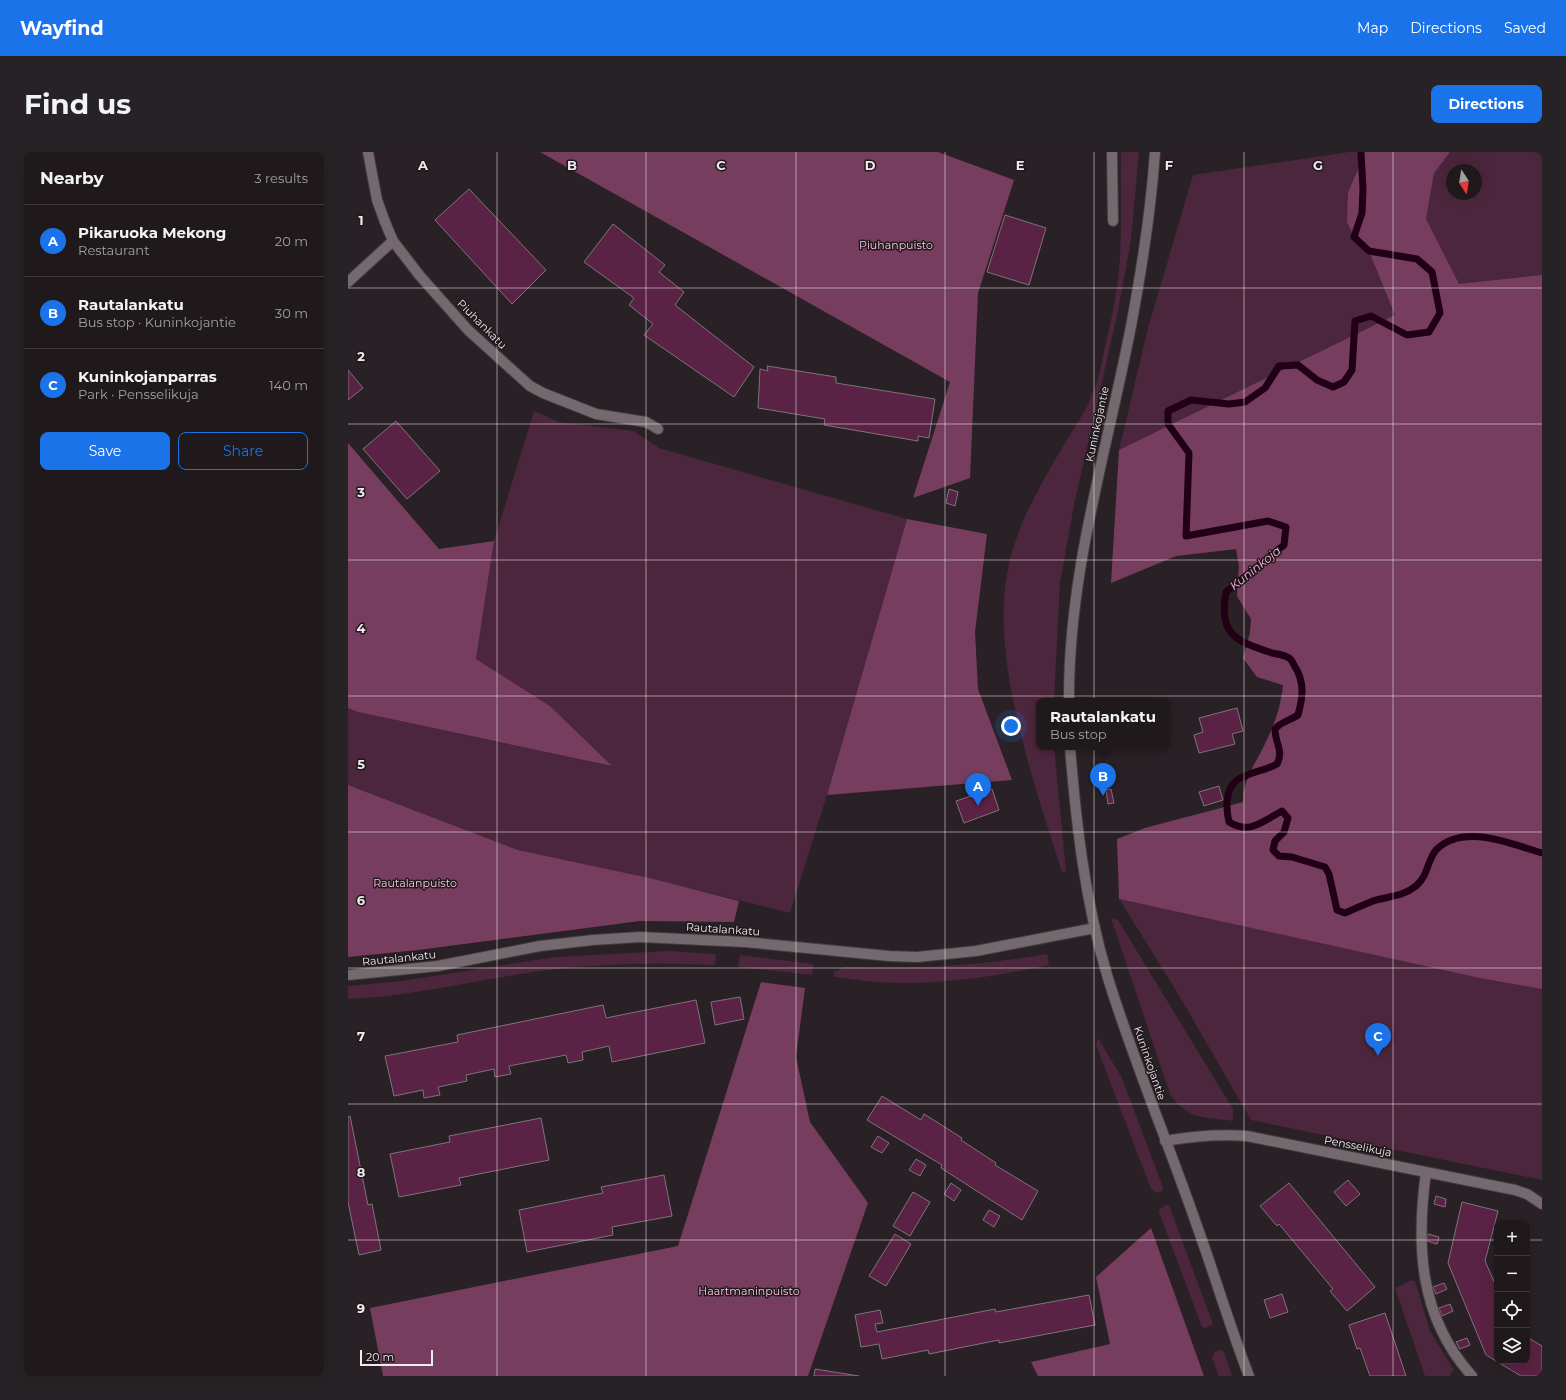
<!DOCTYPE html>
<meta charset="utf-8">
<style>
body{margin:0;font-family:Montserrat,sans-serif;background:#272225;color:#f1f3f6}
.controls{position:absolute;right:12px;bottom:12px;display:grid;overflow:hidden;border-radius:8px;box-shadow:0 4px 16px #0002}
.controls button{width:36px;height:36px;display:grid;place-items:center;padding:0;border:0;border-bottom:1px solid #3c383b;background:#1f191c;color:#f1f3f6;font:20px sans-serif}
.compass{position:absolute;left:1098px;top:12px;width:36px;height:36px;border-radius:50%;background:#1f191c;box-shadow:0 4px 16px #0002;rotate:168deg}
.scale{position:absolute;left:12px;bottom:10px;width:73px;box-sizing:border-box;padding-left:4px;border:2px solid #f0eaed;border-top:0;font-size:11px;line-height:14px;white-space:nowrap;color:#f0eaed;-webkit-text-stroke:3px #1f181c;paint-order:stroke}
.you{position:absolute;left:663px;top:574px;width:14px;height:14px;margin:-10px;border:3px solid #fff;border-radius:50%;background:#1a73e8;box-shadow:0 0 0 6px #1a73e833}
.badge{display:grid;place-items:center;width:26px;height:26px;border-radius:50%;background:#1a73e8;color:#fff;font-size:13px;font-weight:700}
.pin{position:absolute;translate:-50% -33px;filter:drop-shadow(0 1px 2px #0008)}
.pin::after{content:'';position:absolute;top:21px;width:14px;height:12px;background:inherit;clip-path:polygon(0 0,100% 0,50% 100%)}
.popup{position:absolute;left:688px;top:546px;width:134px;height:52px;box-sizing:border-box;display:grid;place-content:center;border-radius:8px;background:#1f191c;filter:drop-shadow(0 1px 3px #0005);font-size:13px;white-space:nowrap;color:#a1a0a3}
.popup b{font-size:15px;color:#f1f3f6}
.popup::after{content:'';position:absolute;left:50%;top:100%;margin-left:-8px;border:8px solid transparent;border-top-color:#1f191c}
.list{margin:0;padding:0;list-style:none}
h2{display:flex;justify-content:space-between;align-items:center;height:52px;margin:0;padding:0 16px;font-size:17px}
h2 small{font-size:13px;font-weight:400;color:#a1a0a3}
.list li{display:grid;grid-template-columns:26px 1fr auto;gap:12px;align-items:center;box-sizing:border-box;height:72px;padding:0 16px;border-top:1px solid #3c383b}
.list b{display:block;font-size:15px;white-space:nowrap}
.list p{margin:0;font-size:13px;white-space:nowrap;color:#a1a0a3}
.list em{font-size:13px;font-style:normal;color:#a1a0a3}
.actions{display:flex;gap:8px;padding:12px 16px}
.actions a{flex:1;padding:9px 0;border:1px solid #1a73e8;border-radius:8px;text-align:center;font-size:14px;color:#1a73e8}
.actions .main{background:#1a73e8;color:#fff}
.icon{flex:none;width:22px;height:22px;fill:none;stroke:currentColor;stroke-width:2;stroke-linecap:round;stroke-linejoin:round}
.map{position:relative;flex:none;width:1194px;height:1224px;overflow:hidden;border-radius:8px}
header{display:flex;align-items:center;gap:24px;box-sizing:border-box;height:56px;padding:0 20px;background:#1a73e8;color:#fff}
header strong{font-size:19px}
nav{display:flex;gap:22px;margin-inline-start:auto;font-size:14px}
.intro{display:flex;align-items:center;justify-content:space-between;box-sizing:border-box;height:96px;padding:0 24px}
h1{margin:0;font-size:28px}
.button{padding:10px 18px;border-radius:8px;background:#1a73e8;color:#fff;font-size:14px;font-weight:700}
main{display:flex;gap:24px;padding:0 24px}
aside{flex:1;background:#1f191c;border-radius:8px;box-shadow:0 4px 16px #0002}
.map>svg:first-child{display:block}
</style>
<header>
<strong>Wayfind</strong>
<nav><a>Map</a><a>Directions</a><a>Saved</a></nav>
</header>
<div class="intro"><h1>Find us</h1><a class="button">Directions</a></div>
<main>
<aside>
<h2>Nearby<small>3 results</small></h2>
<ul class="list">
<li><span class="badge">A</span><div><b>Pikaruoka Mekong</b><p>Restaurant</p></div><em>20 m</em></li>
<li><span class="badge">B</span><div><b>Rautalankatu</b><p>Bus stop · Kuninkojantie</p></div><em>30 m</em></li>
<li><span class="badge">C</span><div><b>Kuninkojanparras</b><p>Park · Pensselikuja</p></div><em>140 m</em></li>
</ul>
<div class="actions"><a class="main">Save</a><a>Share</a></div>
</aside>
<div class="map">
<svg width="1194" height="1224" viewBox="0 0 1194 1224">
<rect width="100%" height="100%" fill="#292125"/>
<path fill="#4c263c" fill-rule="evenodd" d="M773,0H791L783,88L770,159L726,353L712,431L706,549H691V595H706L718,719L714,720C687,634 643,512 659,422C666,379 689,339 711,301C723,280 739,259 747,235C752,223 754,208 757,195C762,173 767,151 770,128C775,86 772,43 773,0Z
M1001,0H1194V1028L903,968L829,840L771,747L1131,825L897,666L895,641L926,571L933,552L935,533L909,525L895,506L902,481L903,467L889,444L891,414L888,397L828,404L763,431L801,326L813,278L771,298L800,176L845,23ZM1104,18H1128V42H1104Z
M186,259L211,270L286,279L311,296L559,367L479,643L442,761L306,727L170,698L0,633V556L10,560L263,614L202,554L128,507L146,389Z
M763,766L770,768L885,957V969C857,965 839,968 822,942Z
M320,799L368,802L367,813C314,811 262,811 209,817C139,825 71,844 0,847V834L54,829L207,805Z
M699,802L701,813C645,825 586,834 528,830C514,829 500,826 486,825V820L497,815C568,817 629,814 699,802Z
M392,803L466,812L464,823L390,815Z
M750,886L774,926L813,1030L815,1036L814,1039L809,1041L803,1037L748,893Z
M818,1053H821L865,1172L858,1176L854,1175L811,1060V1057Z
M1063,1128L1067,1129L1082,1179L1106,1218L1101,1224H1077L1047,1136Z
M873,1198L876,1200L884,1224H871L864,1206L867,1199Z"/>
<path fill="#773d5f" d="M192,0H590L666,28L630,141L622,326L565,346L602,230Z
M1013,0H1102L1086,21L1078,67L1111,132L1194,123V837L1132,826L771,747L769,687L797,676L895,650C894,629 909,609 918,590C927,572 933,553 935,533L909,525L895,506L902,481L903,467L889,444L891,414L888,397L828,404L763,431L771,298L1047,163L1021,99L1006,85L999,70L1000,40L1013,11Z
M0,291L91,397L146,389L128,507L202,554L264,614L10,560L0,556Z
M559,367L639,382L627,480L630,537L664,628L479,643Z
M0,633L170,698L306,727L391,749L386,770L292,769L70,798L0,805Z
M413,830L457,836L448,905L462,970L520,1051L460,1224H35L22,1156L330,1094Z
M803,1076L856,1224H690L683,1210L762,1192L748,1125Z"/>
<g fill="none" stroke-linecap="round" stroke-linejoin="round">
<path stroke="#210015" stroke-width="7" d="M1013,0L1015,37L1014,61L1006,85L1021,99L1069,107L1084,120L1092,161L1081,180L1059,183L1023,164L1007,169L1004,218L996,230L985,235L969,228L950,213L931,214L917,236L897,250L881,252L843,248L820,259V272L841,301L838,384L920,369L938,375L936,393L878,440C870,482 887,489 924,501C929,502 937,503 941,506C943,507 945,511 946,513C957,530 955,545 950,563C941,569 934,569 927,577C927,592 936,598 929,612C917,619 900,620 888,629C877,638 878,658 881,670C902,683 915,669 934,659L940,666L936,680L927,689L925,698L931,704L944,705L977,715L981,722L989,758L997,761C1006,757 1015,753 1025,749C1041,744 1054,745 1068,734C1081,723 1079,707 1089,697C1116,671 1163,692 1194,701"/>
</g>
<path fill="#5a2244" stroke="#7e7479" d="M121,37L198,118L164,152L87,68Z
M657,63L698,76L681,133L639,120Z
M265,72L317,113L311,120L336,140L327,153L406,215L386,245L296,183L305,172L281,153L286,146L236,110Z
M419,214L488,225V231L587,247L581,286L570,284V289L476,273L477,267L410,256L412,217L420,219Z
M0,218L15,236L0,248Z
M48,269L92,319L59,347L15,297Z
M601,337L610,340L607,354L598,351Z
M889,556L895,579L884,582L887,592L851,601L846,583L855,580L851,566Z
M871,634L875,648L856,654L851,640Z
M644,637L651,658L616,671L608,649Z
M763,637L766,651L760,652L758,638Z
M392,845L396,867L367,873L363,850Z
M348,848L357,891L264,910L261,894L234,900L235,908L220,911L218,903L161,914L163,922L147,925L146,917L118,923L119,929L90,935L92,943L76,946L75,938L46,944L37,904L110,890L109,883L255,853L258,866Z
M534,944L573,968L576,962L614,986L613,988L648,1011L647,1013L690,1039L674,1068L593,1016L594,1013L519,968Z
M2,964L20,1053L24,1052L33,1098L11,1103L0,1050V965Z
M193,966L201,1008L111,1026L113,1033L51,1045L42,1002L102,990L101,984Z
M530,984L541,991L534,1001L523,995Z
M568,1007L578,1013L572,1024L561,1018Z
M316,1023L324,1064L264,1075L265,1083L179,1100L171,1058L255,1041L253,1035Z
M1000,1028L1012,1042L998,1054L986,1040Z
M603,1031L613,1038L606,1049L596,1042Z
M941,1031L1027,1135L999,1159L982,1139L985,1137L931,1072L929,1074L912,1054Z
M565,1040L582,1050L562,1084L545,1074Z
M1088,1044L1098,1047L1097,1055L1086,1052Z
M1114,1050L1150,1059L1137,1109L1149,1136V1209H1179V1185L1194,1194V1224H1173L1138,1203L1100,1111Z
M641,1058L652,1064L646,1075L635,1068Z
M547,1082L563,1092L538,1134L521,1124Z
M1080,1082L1091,1085L1089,1092L1079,1089Z
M1096,1131L1099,1137L1088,1142L1085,1135Z
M934,1142L940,1160L922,1166L916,1148Z
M741,1143L747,1173L651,1191V1188L581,1202L580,1198L534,1207L531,1192L513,1195L507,1163L532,1158L535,1171L527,1172L529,1180L647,1157L648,1160Z
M1102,1152L1105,1159L1094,1164L1091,1156Z
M1037,1161L1058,1224H1022L1012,1196L1009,1197L1001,1173Z
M1119,1186L1122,1193L1112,1197L1108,1190Z
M467,1217L511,1224H466Z"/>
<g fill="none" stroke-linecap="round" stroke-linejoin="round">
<g stroke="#433b3f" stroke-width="12">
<path id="minor" d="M20,0L29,48L37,70L45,89L72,124L120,178L182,234L195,241L248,262L298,270L310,277
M764,0L765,69
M0,130L45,89
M0,823L90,814L192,794L245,788L292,785L397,790L541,804L569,805L628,799L747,776
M817,989C845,984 871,982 899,984L1167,1038L1179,1042L1194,1052
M1078,1020C1068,1094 1071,1165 1124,1224"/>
</g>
<g stroke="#433b3f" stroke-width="12">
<path id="secondary" d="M721,549C720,421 759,299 783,174C794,116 803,58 807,0
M722,595C728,671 737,749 759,823C785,908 820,990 849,1074C867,1124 882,1175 901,1224"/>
</g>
<use href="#minor" stroke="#73696e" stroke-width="10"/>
<use href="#secondary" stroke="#73696e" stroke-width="10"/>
</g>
<path fill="none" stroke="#f0eaed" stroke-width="1" stroke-opacity="0.55" d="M149,0V1224M298,0V1224M448,0V1224M597,0V1224M746,0V1224M896,0V1224M1045,0V1224M0,136H1194M0,272H1194M0,408H1194M0,544H1194M0,680H1194M0,816H1194M0,952H1194M0,1088H1149M1179,1088H1194"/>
<g text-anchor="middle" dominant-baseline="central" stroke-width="3" stroke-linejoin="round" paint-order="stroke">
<g font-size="11" fill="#fdc5e3" stroke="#1f181c">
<text x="548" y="93">Piuhanpuisto</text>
<text x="67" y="731">Rautalanpuisto</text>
<text x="401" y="1139">Haartmaninpuisto</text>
</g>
<g font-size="11" fill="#f0eaed" stroke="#1f181c">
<text transform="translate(134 172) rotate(45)">Piuhankatu</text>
<text transform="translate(749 272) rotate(-78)">Kuninkojantie</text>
<text transform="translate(375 777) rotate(4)">Rautalankatu</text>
<text transform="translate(51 806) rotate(-6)">Rautalankatu</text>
<text transform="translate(802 911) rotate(71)">Kuninkojantie</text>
<text transform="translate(1010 994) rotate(11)">Pensselikuja</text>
</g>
<g font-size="12" font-style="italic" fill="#fdb4dc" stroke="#1f181c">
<text transform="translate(907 416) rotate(-39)">Kuninkoja</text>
</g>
</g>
<g font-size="13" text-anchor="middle" font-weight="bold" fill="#f0eaed" stroke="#1f181c" stroke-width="3" stroke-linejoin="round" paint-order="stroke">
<text x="75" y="18">A</text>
<text x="224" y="18">B</text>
<text x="373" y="18">C</text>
<text x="522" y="18">D</text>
<text x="672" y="18">E</text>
<text x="821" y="18">F</text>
<text x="970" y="18">G</text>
<text x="13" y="73">1</text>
<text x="13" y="209">2</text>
<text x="13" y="345">3</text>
<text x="13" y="481">4</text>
<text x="13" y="617">5</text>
<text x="13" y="753">6</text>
<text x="13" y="889">7</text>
<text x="13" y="1025">8</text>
<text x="13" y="1161">9</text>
</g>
</svg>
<div class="controls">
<button>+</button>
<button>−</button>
<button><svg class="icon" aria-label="locate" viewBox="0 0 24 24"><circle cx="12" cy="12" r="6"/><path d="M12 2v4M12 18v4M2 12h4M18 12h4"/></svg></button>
<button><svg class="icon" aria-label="layers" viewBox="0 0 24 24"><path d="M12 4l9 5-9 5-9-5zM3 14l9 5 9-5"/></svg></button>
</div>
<svg class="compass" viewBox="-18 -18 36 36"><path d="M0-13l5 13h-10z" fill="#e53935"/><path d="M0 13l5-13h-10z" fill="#a1a0a3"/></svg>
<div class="scale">20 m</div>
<div class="you"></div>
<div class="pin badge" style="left:630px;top:654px">A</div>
<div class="pin badge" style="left:755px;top:644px">B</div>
<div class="popup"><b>Rautalankatu</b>Bus stop</div>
<div class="pin badge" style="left:1030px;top:904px">C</div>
</div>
</main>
